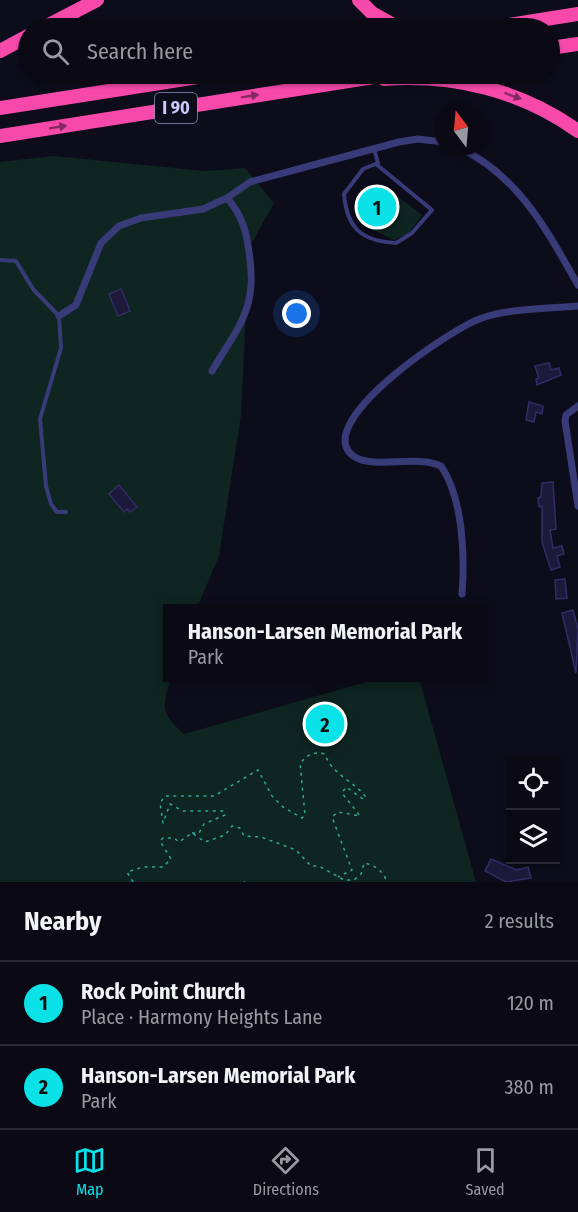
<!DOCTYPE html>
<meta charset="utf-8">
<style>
body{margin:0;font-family:"Fira Sans Condensed",sans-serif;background:#13121d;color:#f1f3f6}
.controls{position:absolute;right:18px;bottom:18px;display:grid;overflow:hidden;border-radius:0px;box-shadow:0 2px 4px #0004}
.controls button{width:54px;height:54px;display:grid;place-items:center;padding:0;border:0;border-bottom:2px solid #2a2a34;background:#0a0914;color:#f1f3f6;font:30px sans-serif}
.compass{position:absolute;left:434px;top:102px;width:54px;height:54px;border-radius:50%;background:#0a0914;box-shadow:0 2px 4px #0004;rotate:344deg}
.you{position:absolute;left:297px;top:314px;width:21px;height:21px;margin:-15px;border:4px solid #fff;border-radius:50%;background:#1a73e8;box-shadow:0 0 0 9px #1a73e833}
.badge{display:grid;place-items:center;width:39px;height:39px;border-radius:50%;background:#0ae2e7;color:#111;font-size:20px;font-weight:700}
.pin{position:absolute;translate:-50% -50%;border:3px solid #fff;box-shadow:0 2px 6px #0006}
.popup{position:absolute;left:163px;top:604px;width:324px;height:78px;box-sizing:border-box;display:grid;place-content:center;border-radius:0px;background:#0a0914;filter:drop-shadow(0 2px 4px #0005);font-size:20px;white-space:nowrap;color:#999aa0}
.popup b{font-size:22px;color:#f1f3f6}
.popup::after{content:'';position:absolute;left:50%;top:100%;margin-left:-12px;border:12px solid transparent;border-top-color:#0a0914}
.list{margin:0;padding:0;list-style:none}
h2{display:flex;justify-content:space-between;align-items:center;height:78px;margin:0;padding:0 24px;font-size:26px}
h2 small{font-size:20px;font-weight:400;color:#999aa0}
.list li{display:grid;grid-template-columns:39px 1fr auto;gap:18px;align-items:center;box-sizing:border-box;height:84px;padding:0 24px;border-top:2px solid #2a2a34}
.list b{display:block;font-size:22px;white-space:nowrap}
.list p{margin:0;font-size:20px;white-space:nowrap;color:#999aa0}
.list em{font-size:20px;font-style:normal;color:#999aa0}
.icon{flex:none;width:33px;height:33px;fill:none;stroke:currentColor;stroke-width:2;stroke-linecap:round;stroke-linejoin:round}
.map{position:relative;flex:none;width:578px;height:882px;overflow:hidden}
.search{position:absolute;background:#0a0914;box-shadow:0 2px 4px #0004;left:18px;right:18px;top:18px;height:66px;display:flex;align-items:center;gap:15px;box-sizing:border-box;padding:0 21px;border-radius:33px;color:#999aa0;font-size:22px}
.sheet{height:246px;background:#0a0914}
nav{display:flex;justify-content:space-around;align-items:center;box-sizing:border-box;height:84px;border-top:2px solid #2a2a34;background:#0a0914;font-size:16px;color:#999aa0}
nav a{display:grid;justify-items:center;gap:3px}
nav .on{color:#0ae2e7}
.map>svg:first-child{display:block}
</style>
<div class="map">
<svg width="578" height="882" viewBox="0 0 578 882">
<rect width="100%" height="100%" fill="#0d0c1b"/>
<path fill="#0f2522" d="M54,156L205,171L245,168L274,203L249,248L241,415L219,556L197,608H168V678H171C162,707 160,713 184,734L380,678H419L476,882H0V162Z
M392,192L422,215L408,234L394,240L373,230L384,215L392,217L398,209L392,203Z"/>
<path fill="#1d193b" stroke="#332c66" stroke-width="1.5" d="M368,186L375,192L381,188L391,196L390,204L396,209L391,216L384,211L375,223L359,210L368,199L362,194Z
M121,289L130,311L118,316L109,294Z
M549,363L551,370L559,368L561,375L537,385L536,379L539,378L535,366Z
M529,402L543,406L542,414L536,412L534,422L526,420Z
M553,482L556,529L550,530L553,548L562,546L564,554L557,556L560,567L551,570L542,542V506L539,507L538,498L541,497L542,483Z
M119,485L137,507L130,512L127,509L124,512L109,494Z
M565,579L567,598L556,599L555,580Z
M573,610L578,629L576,673L562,613Z
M491,859L517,870L528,867L531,878L506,882L485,871Z"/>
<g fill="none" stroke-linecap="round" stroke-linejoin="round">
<path stroke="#31a797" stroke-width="1.5" stroke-dasharray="3 4.5" stroke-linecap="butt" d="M192,833H199L204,824L225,815L224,811H183L170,804L163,823L160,803L165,796H214L258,770L272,796L283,807L302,818L305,815L300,763C308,755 313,751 325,754C331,774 354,781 366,797L363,799L346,787L342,793L360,816L338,812L332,817L352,870L338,877
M133,882L127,872L143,867H163L171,859L160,841L163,838H174L179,842L192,833L205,842L225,835L232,826L240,828L244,836L261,837L296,850L311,866H319L344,880H354L361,874L364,863C375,865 383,871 387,882
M244,882H245"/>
<path stroke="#393b78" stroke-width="4" d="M374,149L378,163L363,169L344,194C347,229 362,241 396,243L412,233L432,210L376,164
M0,260L16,261L33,289L59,316L61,348L40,419L46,486L51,504L57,512H66"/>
<path stroke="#393b78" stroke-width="7" d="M458,147C519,176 546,229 578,285
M59,316L76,305L101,243L119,226L141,218L203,209L227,198L250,182L399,142L418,139L443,142
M212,371C239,325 258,309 249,252C246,230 242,215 227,198
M578,406L566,415L565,421L578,506
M462,594C465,556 463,498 441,466C415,453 366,473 349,452C321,416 452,328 482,318C512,308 547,309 578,306"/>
<path stroke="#f749aa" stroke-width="14" d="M359,0L372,13L399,28
M43,28L97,0
M490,28L578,14
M550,48L578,44
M0,51L28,36
M384,79C453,74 521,90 578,131
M0,108L217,74
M0,136L393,74"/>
</g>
<defs><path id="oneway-solid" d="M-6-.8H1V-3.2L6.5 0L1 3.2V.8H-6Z" transform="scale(1.5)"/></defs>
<g fill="#822a62">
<use href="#oneway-solid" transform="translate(250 96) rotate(-9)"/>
<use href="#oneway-solid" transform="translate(513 96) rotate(20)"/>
<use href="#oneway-solid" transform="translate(58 127) rotate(-9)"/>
</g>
<g text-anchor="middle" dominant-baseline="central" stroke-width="4.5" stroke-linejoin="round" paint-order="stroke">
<rect fill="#0d0c1b" stroke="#9190b9" stroke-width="1.5" x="155" y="93" width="42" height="30" rx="4.5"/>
<g font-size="18" font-weight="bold" fill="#cac8fd">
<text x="176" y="108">I 90</text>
</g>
</g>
</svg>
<div class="controls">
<button><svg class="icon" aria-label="locate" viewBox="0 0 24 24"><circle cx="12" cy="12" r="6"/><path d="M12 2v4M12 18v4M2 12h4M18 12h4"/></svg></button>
<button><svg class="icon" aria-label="layers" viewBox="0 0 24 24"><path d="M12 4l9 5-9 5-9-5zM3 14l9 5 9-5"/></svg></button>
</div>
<svg class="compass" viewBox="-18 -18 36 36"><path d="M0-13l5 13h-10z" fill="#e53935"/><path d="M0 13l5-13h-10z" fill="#999aa0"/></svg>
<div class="you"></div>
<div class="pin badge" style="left:377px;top:207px">1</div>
<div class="pin badge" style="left:325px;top:724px">2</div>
<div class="popup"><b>Hanson-Larsen Memorial Park</b>Park</div>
<div class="search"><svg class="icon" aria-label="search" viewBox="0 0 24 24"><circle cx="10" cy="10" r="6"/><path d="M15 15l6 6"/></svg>Search here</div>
</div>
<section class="sheet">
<h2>Nearby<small>2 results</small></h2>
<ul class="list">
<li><span class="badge">1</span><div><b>Rock Point Church</b><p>Place · Harmony Heights Lane</p></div><em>120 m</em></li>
<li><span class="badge">2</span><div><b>Hanson-Larsen Memorial Park</b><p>Park</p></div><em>380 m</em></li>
</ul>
</section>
<nav>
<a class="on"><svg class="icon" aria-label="map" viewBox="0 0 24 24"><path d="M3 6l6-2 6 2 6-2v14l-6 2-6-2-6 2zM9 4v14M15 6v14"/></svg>Map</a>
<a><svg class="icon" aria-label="directions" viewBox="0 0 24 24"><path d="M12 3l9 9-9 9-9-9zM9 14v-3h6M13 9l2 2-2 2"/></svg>Directions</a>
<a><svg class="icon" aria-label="saved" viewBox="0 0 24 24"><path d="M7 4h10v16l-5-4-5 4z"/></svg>Saved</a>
</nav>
